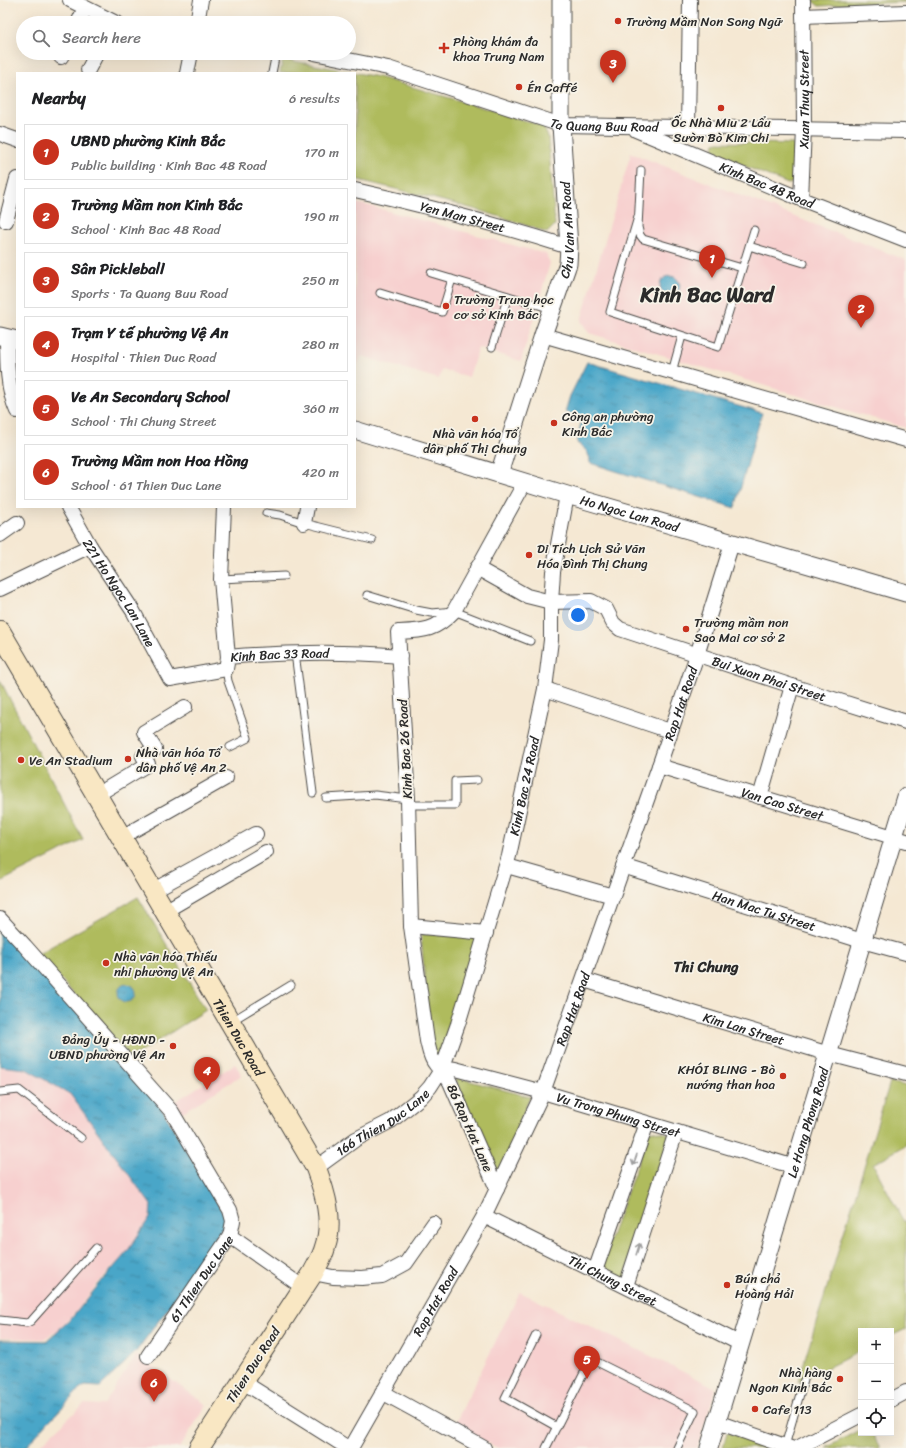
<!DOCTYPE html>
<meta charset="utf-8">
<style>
body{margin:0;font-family:Sriracha,sans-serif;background:#f2f2f2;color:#202124}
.controls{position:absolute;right:12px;bottom:12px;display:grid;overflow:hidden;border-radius:0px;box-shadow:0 4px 16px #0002}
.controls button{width:36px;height:36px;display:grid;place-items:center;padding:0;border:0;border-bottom:1px solid #e0e0e0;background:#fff;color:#202124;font:20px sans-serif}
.you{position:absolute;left:578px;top:615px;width:14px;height:14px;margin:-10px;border:3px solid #fff;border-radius:50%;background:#1a73e8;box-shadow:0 0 0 6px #1a73e833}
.badge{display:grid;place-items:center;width:26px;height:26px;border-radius:50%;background:#c8321e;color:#fff;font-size:13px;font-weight:700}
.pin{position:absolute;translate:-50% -33px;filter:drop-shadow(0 1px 2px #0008)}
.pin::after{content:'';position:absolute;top:21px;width:14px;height:12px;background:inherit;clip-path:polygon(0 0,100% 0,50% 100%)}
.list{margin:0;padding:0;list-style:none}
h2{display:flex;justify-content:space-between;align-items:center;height:52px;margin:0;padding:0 16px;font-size:17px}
h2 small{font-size:13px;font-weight:400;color:#757577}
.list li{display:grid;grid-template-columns:26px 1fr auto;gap:12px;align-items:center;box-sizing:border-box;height:56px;margin:0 8px 8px;padding:0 8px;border:1px solid #e0e0e0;border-radius:0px}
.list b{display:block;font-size:15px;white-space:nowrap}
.list p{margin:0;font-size:13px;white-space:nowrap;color:#757577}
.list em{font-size:13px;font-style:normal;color:#757577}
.icon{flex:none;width:22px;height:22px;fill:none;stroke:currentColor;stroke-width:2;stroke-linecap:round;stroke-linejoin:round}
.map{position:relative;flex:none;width:906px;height:1448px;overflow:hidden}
.search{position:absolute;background:#fff;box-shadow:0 4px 16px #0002;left:16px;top:16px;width:340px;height:44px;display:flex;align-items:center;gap:10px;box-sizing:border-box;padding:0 14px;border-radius:22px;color:#757577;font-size:15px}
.panel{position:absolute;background:#fff;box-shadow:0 4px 16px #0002;left:16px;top:72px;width:340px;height:436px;border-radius:0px}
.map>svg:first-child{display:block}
</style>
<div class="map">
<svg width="906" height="1448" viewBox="0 0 906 1448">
<defs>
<pattern id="water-ripples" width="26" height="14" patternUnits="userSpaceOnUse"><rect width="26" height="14" fill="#4aa6c8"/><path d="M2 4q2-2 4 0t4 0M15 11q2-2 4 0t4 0" fill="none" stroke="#3e87a3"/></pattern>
</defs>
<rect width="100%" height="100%" fill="#f7f3e8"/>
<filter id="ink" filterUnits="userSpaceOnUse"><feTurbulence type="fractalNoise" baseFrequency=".025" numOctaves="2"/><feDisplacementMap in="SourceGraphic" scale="8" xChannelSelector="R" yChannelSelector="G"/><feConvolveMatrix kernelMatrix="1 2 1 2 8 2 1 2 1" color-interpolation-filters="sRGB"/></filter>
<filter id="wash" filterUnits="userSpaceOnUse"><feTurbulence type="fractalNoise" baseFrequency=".012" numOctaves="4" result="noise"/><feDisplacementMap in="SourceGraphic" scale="16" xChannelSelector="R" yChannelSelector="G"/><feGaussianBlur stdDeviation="0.9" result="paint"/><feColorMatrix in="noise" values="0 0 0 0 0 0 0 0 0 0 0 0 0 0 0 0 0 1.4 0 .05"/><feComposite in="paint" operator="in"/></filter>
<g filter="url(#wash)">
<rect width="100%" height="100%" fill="#f5e8d3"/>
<path fill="#f7d0cf" d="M631,153L906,260V428L589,333L581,321Z
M355,203L370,206L546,254L550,263L521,361L478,348L469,377L442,370L439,379L361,356L358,365L355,364Z
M235,1064L242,1075L178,1115L171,1104Z
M0,1066L26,1069L70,1094L151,1205L150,1217L127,1252L99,1282L75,1313L58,1330L44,1339L0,1338Z
M520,1292L716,1388L697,1448H498L454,1426Z
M136,1355L207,1405L179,1448H37L84,1404L104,1405Z"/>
<path fill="#afbb5d" stroke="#6d7344" d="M811,0H906V2L819,6Z
M283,59L378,77L474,105L543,126L548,137L555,225L547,233C485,209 419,195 355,179V73H280Z
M718,142L793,144L794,146C794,157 798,174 792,183L788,184L718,155L713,150L715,143Z
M0,680L83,840L0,882Z
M138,897L206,1010L139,1053L129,1056L38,954Z
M422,934L478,937L442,1055L435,1054L431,1047L421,936Z
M455,1077L530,1097L497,1178Z
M890,1082L906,1086V1145L873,1164L904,1222L906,1221V1329L891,1336V1331H861V1351L798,1382Z
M650,1130L670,1134L624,1281L599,1269Z
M861,1429V1433H872L880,1448H826Z
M727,1432L771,1448H723Z"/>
<path fill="url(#water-ripples)" stroke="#3a687a" d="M660 286a10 10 0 1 1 20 0a10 10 0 1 1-20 0Z
M587,362L762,413L735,508L590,463C589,452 586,449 577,443L582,417L565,412L570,396Z
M0,925L159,1104L224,1214V1226L174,1300L135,1353L100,1387L85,1386L79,1390L48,1422L25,1448H0V1340L46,1341L71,1319L100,1283L127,1252L150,1217L151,1205L70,1094L26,1069L0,1066Z
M118 993a9 9 0 1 1 18 0a9 9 0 1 1-18 0Z"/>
</g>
<g filter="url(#ink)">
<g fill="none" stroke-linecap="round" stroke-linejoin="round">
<g stroke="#494744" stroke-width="9">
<path id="service" d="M272,73L276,53
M641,170L638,227L640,235L643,239L742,268
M638,217L610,312L718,347L754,230
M749,246L804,263
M431,273L552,309
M380,293L442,312L452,279
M492,347L508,296
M672,372L682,336
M266,513L280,515L304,523L372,540
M221,579L284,576
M367,595L416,610L432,613L454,611L530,641
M295,653L313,793
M226,669L228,681L248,738L230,747
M326,798L375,795L408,799
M408,805H455V781L477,780
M230,1022L291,985
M0,1092L19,1090L81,1138
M0,1320L27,1323L31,1321L96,1248
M536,1335L505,1398L557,1427
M785,1446L804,1380
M546,1448L591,1359L695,1411L677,1448"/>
</g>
<g stroke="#494744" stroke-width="16">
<g id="minor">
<path d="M70,0L116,23"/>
<path d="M803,16L906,12"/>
<path d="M78,23L85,8"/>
<path d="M197,23L201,0"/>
<path id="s1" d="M314,53L388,68L561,125L906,131"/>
<path d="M61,57L63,53"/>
<path d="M88,70L97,53"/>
<path d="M187,73L191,53"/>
<path d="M688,127L690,0"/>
<path id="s2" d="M636,130L801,199L906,240"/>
<path d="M0,134L17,140"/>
<path id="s3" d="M355,190C427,206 499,225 569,247"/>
<path id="s4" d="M801,199L804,129L803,0"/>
<path d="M6,221L17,179"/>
<path d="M543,335L906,440"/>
<path d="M7,338C7,362 7,389 17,411"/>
<path id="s5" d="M68,507L90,546L133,611L170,679L226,669L228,657C285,652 342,651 400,656"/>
<path d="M224,507L221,579L228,657"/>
<path d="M304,523L307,507"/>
<path d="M0,535L17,523"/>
<path id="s6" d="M477,568L527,596L551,602L591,601L606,609L613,623L620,629L792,686L906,722"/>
<path d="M0,589L90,546"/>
<path d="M545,689L670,731"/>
<path id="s7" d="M659,766L906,841"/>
<path d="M95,796L148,764L143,756L155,749L144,732L185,707"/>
<path d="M760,797L792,686"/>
<path d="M120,838L226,778"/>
<path d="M507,866L613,896"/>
<path id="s8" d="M623,866L862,941L906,953"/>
<path d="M152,891L256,834"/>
<path d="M165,911L266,852"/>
<path d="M0,919L25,946L172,1112L230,1210L233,1221L230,1236"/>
<path d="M411,926L486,933"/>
<path id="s9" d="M584,980L829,1054L906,1074"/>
<path id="s10" d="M441,1070L448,1068L455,1069L543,1092L795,1167"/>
<path id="s11" d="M316,1168L356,1139L391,1121L421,1097L430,1087L441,1070L446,1058L458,1024L509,856L545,689L551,640V602L553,572L567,495"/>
<path d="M497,1189L450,1082C446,1075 441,1071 436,1065C430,1058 429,1049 427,1041L411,926L408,799L398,632C424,631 435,631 454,611L525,482"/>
<path id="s12" d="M484,1216L741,1344"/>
<path d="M595,1271L647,1123"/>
<path d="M313,1273L333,1277L362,1278L382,1276L406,1263L434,1223"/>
<path d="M626,1286L676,1132"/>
<path id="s13" d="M148,1356L230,1236L304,1288"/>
<path d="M243,1382L348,1448"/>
<path d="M382,1392L484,1448"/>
<path d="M891,1400L906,1392"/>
<path d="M717,1422L791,1448"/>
<path id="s14" d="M351,1448L484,1216L543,1092L659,766L697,655L732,543"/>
<path d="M797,1448L861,1415"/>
</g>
</g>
<g stroke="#494744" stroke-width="19">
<g id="tertiary">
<path d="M0,336L17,340"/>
<path id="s15" d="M355,430L567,495L906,593"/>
<path id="s16" d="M499,474L543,335L568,264L569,247L561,125V0"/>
<path id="s17" d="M709,1448L906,797"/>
</g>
</g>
<g stroke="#494744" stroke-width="22">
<g id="secondary">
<path id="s18" d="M0,631C104,811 211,989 316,1168C325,1193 334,1221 325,1247C323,1256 317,1265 313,1273L199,1448"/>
</g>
</g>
<use href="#service" stroke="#fff" stroke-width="7"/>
<use href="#minor" stroke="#fff" stroke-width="14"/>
<use href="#tertiary" stroke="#fff" stroke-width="17"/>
<use href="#secondary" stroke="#f9e7c3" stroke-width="20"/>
</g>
<defs><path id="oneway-shaft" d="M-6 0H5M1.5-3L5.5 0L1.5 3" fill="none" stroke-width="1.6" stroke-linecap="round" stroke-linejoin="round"/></defs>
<g stroke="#a0a0a0">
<use href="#oneway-shaft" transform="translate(635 1160) rotate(109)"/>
<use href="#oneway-shaft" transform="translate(638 1249) rotate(-72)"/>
</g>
</g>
<g fill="#c8321e" stroke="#f7f3e8" stroke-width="1.5">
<circle cx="618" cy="21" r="4"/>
<path d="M442 42h4v4h4v4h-4v4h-4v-4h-4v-4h4z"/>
<circle cx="519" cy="87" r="4"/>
<circle cx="721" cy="108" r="4"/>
<circle cx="446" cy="306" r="4"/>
<circle cx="475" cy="419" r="4"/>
<circle cx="554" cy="423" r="4"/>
<circle cx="529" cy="555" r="4"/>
<circle cx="686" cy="629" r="4"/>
<circle cx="128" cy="759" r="4"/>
<circle cx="21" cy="760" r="4"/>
<circle cx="106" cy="963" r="4"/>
<circle cx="173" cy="1046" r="4"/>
<circle cx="783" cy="1076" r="4"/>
<circle cx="727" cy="1285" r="4"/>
<circle cx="840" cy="1379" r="4"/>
<circle cx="755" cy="1409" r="4"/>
</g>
<g text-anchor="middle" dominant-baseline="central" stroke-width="3.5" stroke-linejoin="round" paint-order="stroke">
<g font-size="13" fill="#2b2b2b" stroke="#f7f3e8" text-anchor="start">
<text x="626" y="21">Trường Mầm Non Song Ngữ</text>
<text x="453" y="41">Phòng khám đa<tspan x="453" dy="15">khoa Trung Nam</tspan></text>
<text x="527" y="87">Én Caffé</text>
<text x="721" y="122" text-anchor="middle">Ốc Nhà Miu 2 Lẩu<tspan x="721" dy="15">Sườn Bò Kim Chi</tspan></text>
<text x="454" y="299">Trường Trung học<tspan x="454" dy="15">cơ sở Kinh Bắc</tspan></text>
<text x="562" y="416">Công an phường<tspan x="562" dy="15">Kinh Bắc</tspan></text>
<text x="475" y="433" text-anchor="middle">Nhà văn hóa Tổ<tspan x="475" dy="15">dân phố Thị Chung</tspan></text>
<text x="537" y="548">Di Tích Lịch Sử Văn<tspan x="537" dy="15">Hóa Đình Thị Chung</tspan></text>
<text x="694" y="622">Trường mầm non<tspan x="694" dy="15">Sao Mai cơ sở 2</tspan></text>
<text x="136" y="752">Nhà văn hóa Tổ<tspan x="136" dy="15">dân phố Vệ An 2</tspan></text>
<text x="29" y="760">Ve An Stadium</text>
<text x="114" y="956">Nhà văn hóa Thiếu<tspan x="114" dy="15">nhi phường Vệ An</tspan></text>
<text x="165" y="1039" text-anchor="end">Đảng Ủy - HĐND -<tspan x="165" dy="15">UBND phường Vệ An</tspan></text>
<text x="775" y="1069" text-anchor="end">KHÓI BLING - Bò<tspan x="775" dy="15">nướng than hoa</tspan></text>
<text x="735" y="1278">Bún chả<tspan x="735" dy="15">Hoàng Hải</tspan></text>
<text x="832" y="1372" text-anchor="end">Nhà hàng<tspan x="832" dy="15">Ngon Kinh Bắc</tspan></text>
<text x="763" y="1409">Cafe 113</text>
</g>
<g font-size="13" fill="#2b2b2b" stroke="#f7f3e8">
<text stroke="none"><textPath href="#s4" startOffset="100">Xuan Thuy Street</textPath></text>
<text stroke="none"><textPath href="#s1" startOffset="301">Ta Quang Buu Road</textPath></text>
<text stroke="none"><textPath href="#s2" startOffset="142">Kinh Bac 48 Road</textPath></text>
<text stroke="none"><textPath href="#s3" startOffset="111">Yen Man Street</textPath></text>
<text stroke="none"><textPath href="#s16" startOffset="255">Chu Van An Road</textPath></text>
<text stroke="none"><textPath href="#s15" startOffset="287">Ho Ngoc Lan Road</textPath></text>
<text stroke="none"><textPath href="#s5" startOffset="100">221 Ho Ngoc Lan Lane</textPath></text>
<text stroke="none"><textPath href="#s5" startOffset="321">Kinh Bac 33 Road</textPath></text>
<text stroke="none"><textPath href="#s6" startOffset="321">Bui Xuan Phai Street</textPath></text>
<text stroke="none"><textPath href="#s14" startOffset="817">Rap Hat Road</textPath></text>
<text transform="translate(405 749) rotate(-93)">Kinh Bac 26 Road</text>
<text stroke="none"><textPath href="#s11" startOffset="457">Kinh Bac 24 Road</textPath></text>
<text stroke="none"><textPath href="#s7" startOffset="129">Van Cao Street</textPath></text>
<text stroke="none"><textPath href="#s8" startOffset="148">Han Mac Tu Street</textPath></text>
<text stroke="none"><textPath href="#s14" startOffset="493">Rap Hat Road</textPath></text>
<text stroke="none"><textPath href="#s9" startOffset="167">Kim Lan Street</textPath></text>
<text stroke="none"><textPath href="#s18" startOffset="471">Thien Duc Road</textPath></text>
<text stroke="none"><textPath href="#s10" startOffset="184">Vu Trong Phung Street</textPath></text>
<text stroke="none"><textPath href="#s11" startOffset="81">166 Thien Duc Lane</textPath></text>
<text stroke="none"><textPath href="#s17" startOffset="340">Le Hong Phong Road</textPath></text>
<text transform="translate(470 1128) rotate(66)">86 Rap Hat Lane</text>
<text stroke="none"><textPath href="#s12" startOffset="144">Thi Chung Street</textPath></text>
<text stroke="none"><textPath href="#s13" startOffset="94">61 Thien Duc Lane</textPath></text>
<text stroke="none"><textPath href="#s14" startOffset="169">Rap Hat Road</textPath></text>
<text transform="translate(253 1365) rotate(-57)">Thien Duc Road</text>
</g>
<g font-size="15" font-weight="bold" fill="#2b2b2b" stroke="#f7f3e8">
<text x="706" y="967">Thi Chung</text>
</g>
<g font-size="21" font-weight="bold" fill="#2b2b2b" stroke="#f7f3e8">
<text x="707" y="295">Kinh Bac Ward</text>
</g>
</g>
</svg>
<div class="controls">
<button>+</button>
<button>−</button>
<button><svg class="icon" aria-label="locate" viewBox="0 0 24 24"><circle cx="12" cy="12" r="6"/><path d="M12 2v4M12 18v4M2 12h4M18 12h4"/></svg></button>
</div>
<div class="you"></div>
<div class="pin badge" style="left:712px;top:278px">1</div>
<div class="pin badge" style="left:861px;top:328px">2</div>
<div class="pin badge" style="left:613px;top:83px">3</div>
<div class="pin badge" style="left:207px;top:1090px">4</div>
<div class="pin badge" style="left:587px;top:1379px">5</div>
<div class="pin badge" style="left:154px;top:1402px">6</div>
<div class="search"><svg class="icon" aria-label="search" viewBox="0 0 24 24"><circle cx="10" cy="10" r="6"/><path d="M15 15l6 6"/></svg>Search here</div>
<section class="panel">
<h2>Nearby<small>6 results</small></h2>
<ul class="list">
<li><span class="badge">1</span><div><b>UBND phường Kinh Bắc</b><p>Public building · Kinh Bac 48 Road</p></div><em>170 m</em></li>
<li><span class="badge">2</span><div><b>Trường Mầm non Kinh Bắc</b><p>School · Kinh Bac 48 Road</p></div><em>190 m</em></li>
<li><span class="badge">3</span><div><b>Sân Pickleball</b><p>Sports · Ta Quang Buu Road</p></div><em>250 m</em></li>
<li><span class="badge">4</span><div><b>Trạm Y tế phường Vệ An</b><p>Hospital · Thien Duc Road</p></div><em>280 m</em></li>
<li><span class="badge">5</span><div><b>Ve An Secondary School</b><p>School · Thi Chung Street</p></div><em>360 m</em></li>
<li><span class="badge">6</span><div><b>Trường Mầm non Hoa Hồng</b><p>School · 61 Thien Duc Lane</p></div><em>420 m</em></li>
</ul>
</section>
</div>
